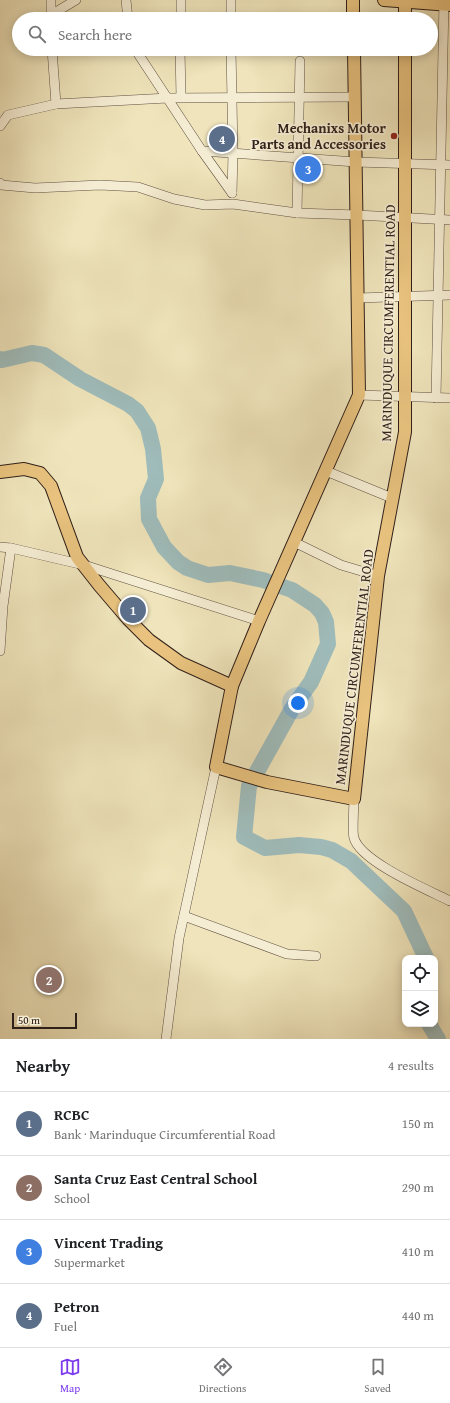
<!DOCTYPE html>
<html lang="en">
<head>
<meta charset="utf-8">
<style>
  body { margin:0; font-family:"Gentium Book Plus",serif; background:#f2f2f2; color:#202124 }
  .controls { position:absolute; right:12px; bottom:12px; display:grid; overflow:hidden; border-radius:8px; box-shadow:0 2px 10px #0003 }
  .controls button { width:36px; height:36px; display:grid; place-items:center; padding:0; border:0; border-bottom:1px solid #e0e0e0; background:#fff; color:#202124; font:20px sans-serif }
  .scale { position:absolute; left:12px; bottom:10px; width:65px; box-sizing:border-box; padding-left:4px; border:2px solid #30201a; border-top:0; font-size:11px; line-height:14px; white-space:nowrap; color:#30201a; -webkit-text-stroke:3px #f5edd3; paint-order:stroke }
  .you { position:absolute; left:298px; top:703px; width:14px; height:14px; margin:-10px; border:3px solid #fff; border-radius:50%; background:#1a73e8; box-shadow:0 0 0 6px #1a73e833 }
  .badge { display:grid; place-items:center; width:26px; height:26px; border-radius:50%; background:#7c3aed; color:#fff; font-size:13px; font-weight:700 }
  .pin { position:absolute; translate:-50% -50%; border:2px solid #fff; box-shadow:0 1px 4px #0006 }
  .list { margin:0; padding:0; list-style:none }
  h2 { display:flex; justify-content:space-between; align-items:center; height:52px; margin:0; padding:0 16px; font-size:17px }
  h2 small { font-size:13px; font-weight:400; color:#757577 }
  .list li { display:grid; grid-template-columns:26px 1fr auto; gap:12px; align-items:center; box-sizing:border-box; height:64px; padding:0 16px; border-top:1px solid #e0e0e0 }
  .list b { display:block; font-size:15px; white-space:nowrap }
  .list p { margin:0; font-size:13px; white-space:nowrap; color:#757577 }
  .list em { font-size:13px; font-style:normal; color:#757577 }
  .icon { flex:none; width:22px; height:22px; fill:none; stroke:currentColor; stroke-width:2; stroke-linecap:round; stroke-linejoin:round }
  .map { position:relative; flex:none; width:450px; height:1039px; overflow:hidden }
  .search { position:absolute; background:#fff; box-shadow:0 2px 10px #0003; left:12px; right:12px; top:12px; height:44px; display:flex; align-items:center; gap:10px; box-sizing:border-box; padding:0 14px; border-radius:22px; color:#757577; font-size:15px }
  .sheet { height:308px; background:#fff }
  nav { display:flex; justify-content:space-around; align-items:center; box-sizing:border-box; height:56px; border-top:1px solid #e0e0e0; background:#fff; font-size:11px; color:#757577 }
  nav a { display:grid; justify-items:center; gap:2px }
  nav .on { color:#7c3aed }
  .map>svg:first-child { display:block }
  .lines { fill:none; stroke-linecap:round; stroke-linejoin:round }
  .river { stroke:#9fbcbb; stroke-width:16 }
  .minor-casing { stroke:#605142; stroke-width:10 }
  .major-casing { stroke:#30201a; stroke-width:14 }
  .minor { stroke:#f5edd3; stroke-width:9 }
  .major { stroke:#e8c27e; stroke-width:12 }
  .poi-dot { fill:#8f2418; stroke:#f5edd3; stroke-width:1.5 }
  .labels { text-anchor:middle; stroke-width:3.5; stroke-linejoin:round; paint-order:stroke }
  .poi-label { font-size:14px; font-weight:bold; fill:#30201a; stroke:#f5edd3; text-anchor:end }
  .street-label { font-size:14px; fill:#30201a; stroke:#f5edd3 }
</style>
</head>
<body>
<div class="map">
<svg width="450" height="1039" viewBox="0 0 450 1039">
  <rect width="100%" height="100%" fill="#efe4bb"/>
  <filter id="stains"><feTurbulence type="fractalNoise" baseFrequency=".005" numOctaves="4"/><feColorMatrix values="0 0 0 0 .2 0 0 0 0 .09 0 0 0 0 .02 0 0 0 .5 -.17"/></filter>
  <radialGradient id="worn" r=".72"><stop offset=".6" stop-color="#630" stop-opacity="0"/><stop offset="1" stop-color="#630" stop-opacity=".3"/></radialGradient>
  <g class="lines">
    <!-- river -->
    <g class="river">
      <polyline points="0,359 2,360 32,353 44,355 80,379 128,404 137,411 148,428 153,449 156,479 148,498 149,519 164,547 178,562 187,568 208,575 230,573 263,580 292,590 315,605 322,613 326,622 328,644 311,682 293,707 249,786 244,837 265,848 299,845 321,847 332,850 351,861 404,911 426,958"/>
      <polyline points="429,1024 438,1039"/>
    </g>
    <defs>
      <g id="minor">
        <polyline points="51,0 51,19"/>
        <polyline points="126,0 128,19"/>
        <polyline points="231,0 231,19"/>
        <polyline points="51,15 76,0"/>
        <polyline points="181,19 181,0"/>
        <polyline points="52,49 56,104"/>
        <polyline points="135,49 202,151 232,193"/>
        <polyline points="180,49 181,97"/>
        <polyline points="231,49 233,153 232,193"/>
        <polyline points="0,126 8,115 56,104 168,98 355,97"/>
        <polyline points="202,151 356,162 450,165"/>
        <polyline points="0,183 1,185 35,188 100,185 138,187 174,199 205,205 233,204 297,213 357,215 450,220"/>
        <polyline points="297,213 300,61"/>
        <polyline points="358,298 450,295"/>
        <polyline points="359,395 450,398"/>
        <polyline points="436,398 444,0"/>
        <polyline points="326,471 392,498"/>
        <polyline points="294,542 341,565 378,576"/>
        <polyline points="0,547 11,548"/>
        <polyline points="0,651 3,606 11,548 84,565 259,621"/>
        <path d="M354,799c0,8 -2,33 0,39 7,24 74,52 96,63"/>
        <polyline points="184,916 287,954 316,956"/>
        <polyline points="166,1039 179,938 216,767"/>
      </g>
      <g id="major">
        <polyline points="353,0 353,19"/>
        <polyline points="384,0 450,5"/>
        <polyline points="405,19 405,2"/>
        <polyline points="354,49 359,395 259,621 232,686 216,767 267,782 354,799 378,576 405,432 405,49"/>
        <polyline points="0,472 24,469 40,473 51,486 77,557 99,585 128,619 149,640 181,663 232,686"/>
      </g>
    </defs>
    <!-- minor casing -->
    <use href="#minor" class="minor-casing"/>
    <!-- major casing -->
    <use href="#major" class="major-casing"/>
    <!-- minor -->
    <use href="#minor" class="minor"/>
    <!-- major -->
    <use href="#major" class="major"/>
  </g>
  <!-- markers -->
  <circle class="poi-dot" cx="394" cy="136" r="4"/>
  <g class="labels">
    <!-- poi labels -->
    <g class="poi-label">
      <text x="386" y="133">Mechanixs Motor<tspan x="386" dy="16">Parts and Accessories</tspan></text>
    </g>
    <!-- street labels -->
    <g class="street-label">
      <text transform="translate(388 323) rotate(-89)" y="5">MARINDUQUE CIRCUMFERENTIAL ROAD</text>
      <text transform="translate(354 667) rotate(-83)" y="5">MARINDUQUE CIRCUMFERENTIAL ROAD</text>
    </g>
  </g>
  <rect width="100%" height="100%" filter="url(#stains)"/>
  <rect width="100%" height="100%" fill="url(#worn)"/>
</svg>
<div class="controls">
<button><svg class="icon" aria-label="locate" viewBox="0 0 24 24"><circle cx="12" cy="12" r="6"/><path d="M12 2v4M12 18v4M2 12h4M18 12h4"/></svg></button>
<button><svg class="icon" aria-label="layers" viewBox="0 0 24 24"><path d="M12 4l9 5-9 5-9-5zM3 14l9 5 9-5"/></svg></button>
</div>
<div class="scale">50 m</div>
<div class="you"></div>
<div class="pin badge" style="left:133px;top:610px;background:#5c6f8a">1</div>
<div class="pin badge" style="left:49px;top:980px;background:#8d6e63">2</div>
<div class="pin badge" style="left:308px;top:169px;background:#3f7fe0">3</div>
<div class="pin badge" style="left:222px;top:139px;background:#5c6f8a">4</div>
<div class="search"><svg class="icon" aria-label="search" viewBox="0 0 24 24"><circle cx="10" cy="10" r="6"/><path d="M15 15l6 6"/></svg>Search here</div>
</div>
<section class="sheet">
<h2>Nearby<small>4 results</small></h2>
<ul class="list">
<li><span class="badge" style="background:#5c6f8a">1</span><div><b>RCBC</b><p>Bank · Marinduque Circumferential Road</p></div><em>150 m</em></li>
<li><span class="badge" style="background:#8d6e63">2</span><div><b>Santa Cruz East Central School</b><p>School</p></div><em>290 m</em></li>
<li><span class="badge" style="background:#3f7fe0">3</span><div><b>Vincent Trading</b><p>Supermarket</p></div><em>410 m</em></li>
<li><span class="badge" style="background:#5c6f8a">4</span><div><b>Petron</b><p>Fuel</p></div><em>440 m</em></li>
</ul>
</section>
<nav>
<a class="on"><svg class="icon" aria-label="map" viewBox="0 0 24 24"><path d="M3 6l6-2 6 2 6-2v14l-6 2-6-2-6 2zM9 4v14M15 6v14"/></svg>Map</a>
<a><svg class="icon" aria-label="directions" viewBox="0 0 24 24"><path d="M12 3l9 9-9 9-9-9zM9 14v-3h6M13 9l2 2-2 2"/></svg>Directions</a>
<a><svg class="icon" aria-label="saved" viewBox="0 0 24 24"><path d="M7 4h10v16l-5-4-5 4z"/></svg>Saved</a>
</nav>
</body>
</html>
